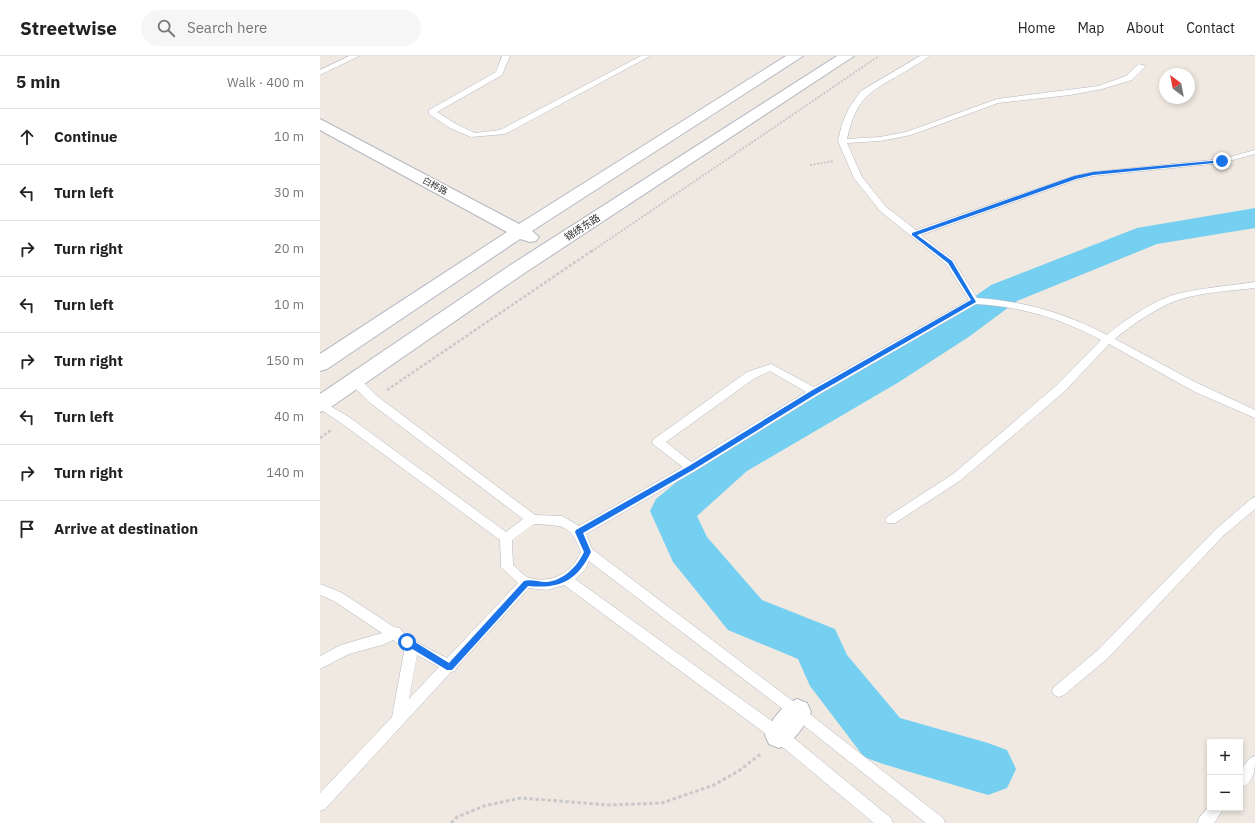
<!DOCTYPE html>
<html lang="en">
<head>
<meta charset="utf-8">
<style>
  body { margin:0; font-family:"IBM Plex Sans","Noto Sans SC",sans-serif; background:#f6f6f6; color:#222 }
  .controls { position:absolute; right:12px; bottom:12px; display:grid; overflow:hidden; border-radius:0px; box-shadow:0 2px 6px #0003 }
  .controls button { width:36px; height:36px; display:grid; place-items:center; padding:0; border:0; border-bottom:1px solid #e0e0e0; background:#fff; color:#222; font:20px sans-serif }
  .compass { position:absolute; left:839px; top:12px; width:36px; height:36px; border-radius:50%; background:#fff; box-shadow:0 2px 6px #0003; rotate:328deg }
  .stop { position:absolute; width:12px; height:12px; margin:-9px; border:3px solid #1a73e8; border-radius:50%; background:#fff }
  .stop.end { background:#1a73e8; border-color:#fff; box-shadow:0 1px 4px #0008 }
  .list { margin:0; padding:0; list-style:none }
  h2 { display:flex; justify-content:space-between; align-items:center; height:52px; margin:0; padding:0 16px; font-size:17px }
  h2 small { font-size:13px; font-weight:400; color:#767676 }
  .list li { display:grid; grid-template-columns:26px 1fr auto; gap:12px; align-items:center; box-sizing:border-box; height:56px; padding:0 16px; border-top:1px solid #e0e0e0 }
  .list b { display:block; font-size:15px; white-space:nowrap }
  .list em { font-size:13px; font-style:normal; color:#767676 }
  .icon { flex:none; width:22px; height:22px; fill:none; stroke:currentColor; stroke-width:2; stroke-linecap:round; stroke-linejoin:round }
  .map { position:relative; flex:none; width:935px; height:767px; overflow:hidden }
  header { display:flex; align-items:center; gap:24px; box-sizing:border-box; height:56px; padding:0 20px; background:#fff; border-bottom:1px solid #e0e0e0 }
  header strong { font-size:19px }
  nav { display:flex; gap:22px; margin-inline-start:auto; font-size:14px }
  .search { width:280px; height:36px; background:#f6f6f6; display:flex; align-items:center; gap:10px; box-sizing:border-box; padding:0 14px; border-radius:22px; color:#767676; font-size:15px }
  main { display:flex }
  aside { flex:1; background:#fff }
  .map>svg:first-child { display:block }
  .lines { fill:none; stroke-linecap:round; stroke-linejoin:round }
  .river { fill:#75cff0; fill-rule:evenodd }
  .lane-casing { stroke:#b4b7c1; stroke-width:1 }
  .street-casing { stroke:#b4b7c1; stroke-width:2 }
  .secondary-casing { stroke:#b4b7c1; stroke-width:2 }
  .path-far2 { stroke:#c9c9c9; stroke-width:2; stroke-dasharray:2 1.5; stroke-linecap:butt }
  .path-far1 { stroke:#c9c9c9; stroke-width:2.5; stroke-dasharray:3 2; stroke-linecap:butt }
  .path { stroke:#c9c9c9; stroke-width:3; stroke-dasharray:3.5 2.5; stroke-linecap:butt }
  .lane { fill:#fff; fill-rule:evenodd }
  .street { fill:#fff; fill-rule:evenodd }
  .secondary { fill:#fff; fill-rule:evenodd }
  .route { fill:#1a73e8 }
  .labels { text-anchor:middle; stroke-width:3; stroke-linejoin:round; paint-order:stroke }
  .far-street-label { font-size:9px; fill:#2e2e2e; stroke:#fff }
  .street-label { font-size:10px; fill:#2e2e2e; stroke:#fff }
</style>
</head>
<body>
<header>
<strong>Streetwise</strong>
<div class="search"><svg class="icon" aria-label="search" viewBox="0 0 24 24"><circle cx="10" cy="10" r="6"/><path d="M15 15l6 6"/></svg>Search here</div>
<nav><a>Home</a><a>Map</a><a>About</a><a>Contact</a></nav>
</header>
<main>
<aside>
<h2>5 min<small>Walk · 400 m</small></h2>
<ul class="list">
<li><svg class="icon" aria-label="ahead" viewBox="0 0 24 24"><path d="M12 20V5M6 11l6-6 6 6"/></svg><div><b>Continue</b></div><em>10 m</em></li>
<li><svg class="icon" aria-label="left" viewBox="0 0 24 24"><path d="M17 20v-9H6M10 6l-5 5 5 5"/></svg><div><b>Turn left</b></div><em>30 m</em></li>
<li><svg class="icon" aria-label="right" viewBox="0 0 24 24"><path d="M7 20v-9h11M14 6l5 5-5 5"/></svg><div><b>Turn right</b></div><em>20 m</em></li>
<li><svg class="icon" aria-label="left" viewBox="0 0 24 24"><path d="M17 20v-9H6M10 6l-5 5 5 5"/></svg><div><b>Turn left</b></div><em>10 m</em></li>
<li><svg class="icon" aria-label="right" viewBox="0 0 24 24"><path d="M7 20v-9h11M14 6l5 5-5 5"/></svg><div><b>Turn right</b></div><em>150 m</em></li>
<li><svg class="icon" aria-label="left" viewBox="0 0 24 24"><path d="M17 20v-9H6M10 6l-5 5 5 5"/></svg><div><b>Turn left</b></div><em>40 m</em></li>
<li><svg class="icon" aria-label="right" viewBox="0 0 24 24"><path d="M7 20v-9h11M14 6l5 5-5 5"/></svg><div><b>Turn right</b></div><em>140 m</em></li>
<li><svg class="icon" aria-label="arrive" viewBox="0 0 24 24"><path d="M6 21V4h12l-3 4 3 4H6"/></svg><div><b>Arrive at destination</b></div></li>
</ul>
</aside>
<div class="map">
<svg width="935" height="767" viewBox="0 0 935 767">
  <rect width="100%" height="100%" fill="#efe9e1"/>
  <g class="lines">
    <!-- river -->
    <polygon class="river" points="935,152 935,172 837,188 697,245 650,280 579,326 427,415 377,460 387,481 442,544 515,573 527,599 580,662 668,687 687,694 696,713 687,732 668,739 563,708 544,701 490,630 478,603 408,574 353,506 330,455 336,443 397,393 551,306 624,262 671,229 817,172"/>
    <defs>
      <g id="lane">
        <polygon points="29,0 39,0 0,19 0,14"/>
        <polygon points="182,0 190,0 182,19 117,56 136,68 155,77 180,74 321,0 330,0 185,78 151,81 130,72 109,58 109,54 176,16"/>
        <path d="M600,0h9c-6,6 -15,9 -21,14 -36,21 -51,24 -61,69l33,-2 26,-5 91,-33 101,-13 28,-10 13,-12 7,2 -14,14 -30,9 -32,6 -72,8 -87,32 -31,6 -33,2 15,34 24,30 30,23 158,-54 19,-4 129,-13 33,-9v4l-33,9 -129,13 -17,4 -155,55 32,25 24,38c47,3 88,15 130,37 15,-13 46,-34 66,-40 26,-7 55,-9 82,-13v6c-25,3 -53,4 -77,12 -20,7 -47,25 -63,39l80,43 60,28v8l-60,-26 -86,-48 -44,47 -104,89 -66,43h-8l-2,-3 2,-3 66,-43 104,-89 44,-45c-42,-22 -78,-33 -125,-36l-158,91 -123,76 -109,63 6,15 210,159 141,110 2,5h-19l-134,-107 -203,-155 -4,9 -10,9 209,151 107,88 2,5h-19l-100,-83 -210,-155 -17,5 -18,-2 -72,79 -2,4 -4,1 -126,137 -5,2v-18l72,-76 12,-65 -2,-6 -9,-6 -11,5 -33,9 -29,15v-13l21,-11 41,-12 -48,-32 -14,-6v-11l22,9 52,34 6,1c4,10 36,24 47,30l71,-75 -17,-16 -1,-27 -159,-117 -21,-14v-9l29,17 157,115 17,-13 -154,-117 -19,-19 -1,-3 1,-3h8l19,19 158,119 27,1 17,10 104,-59 -29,-22 -2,-3 2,-3 93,-67 24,-8 43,23 155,-87 -23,-36 -66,-53 -26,-33 -16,-37 4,-17 7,-16 12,-17zM450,315l36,21 -115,70 -25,-20 89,-64zM214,468c29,2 36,-1 47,28 -9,20 -28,32 -51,26 -6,-1 -12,-9 -17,-13l-1,-25zM97,599l22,12 -30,32z"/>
        <polygon points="935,441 935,453 903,480 788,602 744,639 739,641 734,639 732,635 734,631 778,594 895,474 931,443"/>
        <path d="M935,700c0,14 0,26 -15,32v-18l10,-12z"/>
        <polygon points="890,749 890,752 904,752 894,767 877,767 879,762"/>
      </g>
      <path id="street" d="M477,643l10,4 4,9c-7,15 -17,30 -32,36l-10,-4 -4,-9c6,-15 17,-30 32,-36z"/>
      <g id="secondary">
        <polygon points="466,0 483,0 212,175 219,181 216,185 210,186 200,183 7,313 0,315 0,298 187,176 0,74 0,63 199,168"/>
        <polygon points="517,0 534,0 203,218 8,353 0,356 0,338 189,210"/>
      </g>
    </defs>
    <!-- lane casing -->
    <use href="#lane" class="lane-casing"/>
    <!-- street casing -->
    <use href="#street" class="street-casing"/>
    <!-- secondary casing -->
    <use href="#secondary" class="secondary-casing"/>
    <!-- path-far2 -->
    <g class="path-far2">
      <polyline points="490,109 514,105"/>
      <polyline points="272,195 559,0"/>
    </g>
    <!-- path-far1 -->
    <g class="path-far1">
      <polyline points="67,334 273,194"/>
      <polyline points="0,382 11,374"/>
    </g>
    <!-- path -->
    <polyline class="path" points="131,767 137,761 164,750 201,742 289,749 342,747 394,729 420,714 442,697"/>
    <!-- lane -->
    <use href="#lane" class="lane"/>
    <!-- street -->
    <use href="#street" class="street"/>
    <!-- secondary -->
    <use href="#secondary" class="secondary"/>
  </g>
  <!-- route -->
  <path class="route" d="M902,104l2,2 -131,13 -17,4 -159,56 35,26 24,41 -160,92 -123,76 -110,63 8,19c-14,29 -31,37 -63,34l-76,84h-5l-43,-26v-5h6l39,24 75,-82c7,-2 14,1 22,1 17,-1 31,-15 38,-30l-9,-20 1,-2 113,-64 122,-75 160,-91 -23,-37 -36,-28v-2l162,-57 19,-4z"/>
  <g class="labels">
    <!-- far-street labels -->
    <g class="far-street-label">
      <text transform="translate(115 130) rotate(28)" y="3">白桦路</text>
    </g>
    <!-- street labels -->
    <g class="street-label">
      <text transform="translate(262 171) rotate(-33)" y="4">锦绣东路</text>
    </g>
  </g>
</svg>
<div class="controls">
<button>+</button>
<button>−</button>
</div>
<svg class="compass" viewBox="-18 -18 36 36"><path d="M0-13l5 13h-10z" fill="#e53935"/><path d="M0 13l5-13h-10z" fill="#767676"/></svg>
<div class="stop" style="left:87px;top:586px"></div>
<div class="stop end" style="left:902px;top:105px"></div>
</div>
</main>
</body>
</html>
